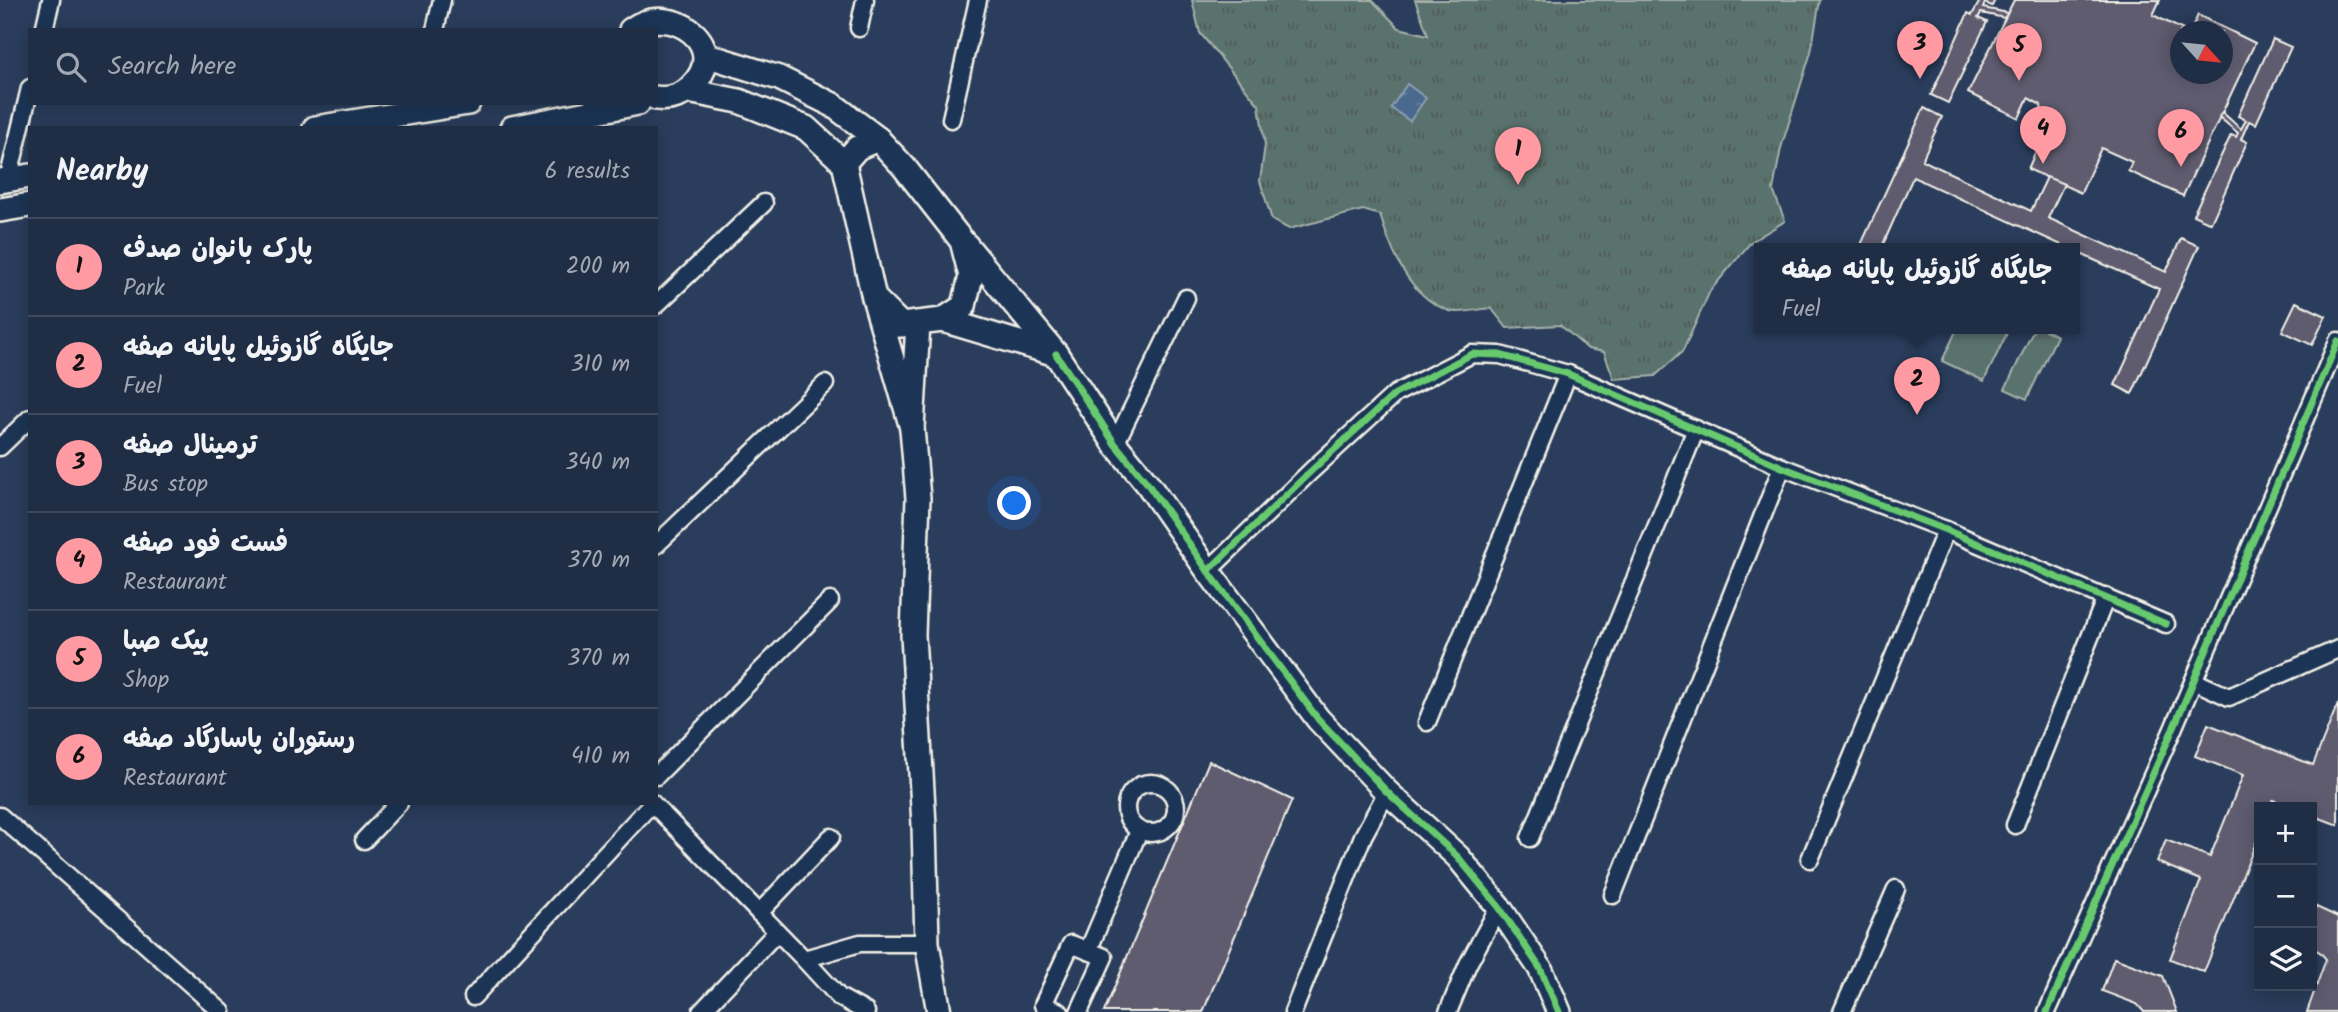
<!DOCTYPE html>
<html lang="en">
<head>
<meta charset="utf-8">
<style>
  body { margin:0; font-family:Kalam,"Playpen Sans Arabic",sans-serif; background:#2d3a50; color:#f1f3f6 }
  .controls { position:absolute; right:21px; bottom:21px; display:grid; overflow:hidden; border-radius:0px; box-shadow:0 4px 18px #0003 }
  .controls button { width:63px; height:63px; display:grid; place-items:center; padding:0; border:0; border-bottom:2px solid #3d4a5e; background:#202e45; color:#f1f3f6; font:35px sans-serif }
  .compass { position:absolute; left:2170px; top:21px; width:63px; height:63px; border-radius:50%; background:#202e45; box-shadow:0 4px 18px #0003; rotate:117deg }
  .you { position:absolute; left:1015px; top:504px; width:24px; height:24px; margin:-18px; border:5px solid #fff; border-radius:50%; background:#1a73e8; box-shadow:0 0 0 10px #1a73e833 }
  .badge { display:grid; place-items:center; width:46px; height:46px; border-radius:50%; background:#ff9aa2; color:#111; font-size:23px; font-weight:700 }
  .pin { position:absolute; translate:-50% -58px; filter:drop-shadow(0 2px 4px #0008) }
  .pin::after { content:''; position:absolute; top:37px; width:24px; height:21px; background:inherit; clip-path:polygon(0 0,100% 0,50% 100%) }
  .popup { position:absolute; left:1754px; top:243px; width:326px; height:91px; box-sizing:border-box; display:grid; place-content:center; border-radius:0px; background:#202e45; filter:drop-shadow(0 2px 5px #0005); font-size:23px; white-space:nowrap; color:#a2a8b3 }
  .popup b { font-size:26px; color:#f1f3f6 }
  .popup::after { content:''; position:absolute; left:50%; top:100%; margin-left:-14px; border:14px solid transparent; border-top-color:#202e45 }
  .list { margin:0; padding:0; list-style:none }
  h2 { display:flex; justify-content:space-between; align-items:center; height:91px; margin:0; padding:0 28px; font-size:30px }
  h2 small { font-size:23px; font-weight:400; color:#a2a8b3 }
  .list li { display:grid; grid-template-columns:46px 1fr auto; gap:21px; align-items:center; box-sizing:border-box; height:98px; padding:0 28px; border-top:2px solid #3d4a5e }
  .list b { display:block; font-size:26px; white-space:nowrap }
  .list p { margin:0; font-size:23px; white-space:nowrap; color:#a2a8b3 }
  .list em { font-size:23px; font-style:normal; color:#a2a8b3 }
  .icon { flex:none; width:38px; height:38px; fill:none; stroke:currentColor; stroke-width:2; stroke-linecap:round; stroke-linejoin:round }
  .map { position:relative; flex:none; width:2338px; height:1012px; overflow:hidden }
  .search { position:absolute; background:#202e45; box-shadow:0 4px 18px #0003; left:28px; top:28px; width:630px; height:77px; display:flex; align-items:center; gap:18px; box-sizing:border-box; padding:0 24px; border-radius:0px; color:#a2a8b3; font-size:26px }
  .panel { position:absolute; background:#202e45; box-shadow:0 4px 18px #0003; left:28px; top:126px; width:630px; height:679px; border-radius:0px }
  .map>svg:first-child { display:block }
  .grass { fill:#5a726d; stroke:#a7b2aa; stroke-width:2 }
  .park { fill:url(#park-tufts); stroke:#a7b2aa; stroke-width:2 }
  .water { fill:url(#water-ripples); stroke:#8d9fb2; stroke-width:2 }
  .building { fill:#605b70; stroke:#f4f1e8; stroke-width:2 }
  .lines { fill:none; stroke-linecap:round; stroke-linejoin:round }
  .street-casing { stroke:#f4f1e8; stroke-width:21 }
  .secondary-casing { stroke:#f4f1e8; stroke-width:28 }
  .street { stroke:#1d3557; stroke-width:16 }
  .secondary { stroke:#1d3557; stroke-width:23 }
  .cycleway-casing { stroke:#1d3557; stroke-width:11 }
  .cycleway { stroke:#67ca6e; stroke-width:7 }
</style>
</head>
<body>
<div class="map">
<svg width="2338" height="1012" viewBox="0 0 2338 1012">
  <defs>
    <pattern id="park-tufts" width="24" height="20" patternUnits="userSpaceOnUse" patternTransform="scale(1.75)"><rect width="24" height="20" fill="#5a726d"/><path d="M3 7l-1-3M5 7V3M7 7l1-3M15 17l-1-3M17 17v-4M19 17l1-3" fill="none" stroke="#515b58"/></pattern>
    <pattern id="water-ripples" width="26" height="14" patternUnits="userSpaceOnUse" patternTransform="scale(1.75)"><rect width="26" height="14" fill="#48698e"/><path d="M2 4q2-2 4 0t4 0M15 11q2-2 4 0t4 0" fill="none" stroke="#637f9e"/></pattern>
  </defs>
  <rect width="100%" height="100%" fill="#2a3d5c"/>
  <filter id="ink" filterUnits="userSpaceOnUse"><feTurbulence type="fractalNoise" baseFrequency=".0143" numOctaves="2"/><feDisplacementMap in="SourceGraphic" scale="14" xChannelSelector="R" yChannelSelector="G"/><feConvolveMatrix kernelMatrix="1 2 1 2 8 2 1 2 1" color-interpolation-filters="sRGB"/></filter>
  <g filter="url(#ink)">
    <!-- grass -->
    <g class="grass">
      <polygon points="1957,329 2009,329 1984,381 1942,361"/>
      <polygon points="2034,329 2043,329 2057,336 2027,399 2005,389"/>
    </g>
    <!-- park -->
    <path class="park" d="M1192,0h180l27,28 29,7 -13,-35h405l-9,52 -30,96 -8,42 12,31 -34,21 -41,49 -27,60 -28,25 -41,3 -10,-27 -16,-3 -28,-24 -53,3 -16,-20c-12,1 -33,7 -44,2 -38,-14 -56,-59 -67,-95l-17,-5 -74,19 -17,-9 -12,-39 5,-36 -6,-40 -59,-72z"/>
    <!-- water -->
    <polygon class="water" points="1407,84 1426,98 1410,121 1391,108"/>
    <!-- building -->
    <g class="building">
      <polygon points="1978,0 1995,0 1992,6 1985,3 1983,8 2008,13 2004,18 1981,13 1978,18 1987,22 1948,103 1931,95 1968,13 1972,15 1980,1"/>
      <polygon points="2014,0 2160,0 2153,15 2187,32 2180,32 2180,74 2222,74 2222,32 2190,32 2198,15 2255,43 2183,196 2128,171 2132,162 2101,148 2081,193 2028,169 2044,132 2041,105 2028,98 2019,118 1968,93"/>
      <polygon points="2273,39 2291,47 2256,124 2249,121 2241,139 2247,142 2211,223 2193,215 2231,135 2236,137 2238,133 2219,117 2222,112 2241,129 2246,120 2238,116"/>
      <polygon points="1924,108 1942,117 1922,160 2031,211 2047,177 2064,184 2048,218 2166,272 2181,238 2199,246 2132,394 2115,385 2159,289 2074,251 2074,249 2070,249 1913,177 1881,249 1859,249"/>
      <polygon points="2296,302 2326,316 2312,345 2282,331"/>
      <polygon points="2338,703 2338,825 2312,815 2312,807 2293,807 2273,800 2270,807 2259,807 2259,835 2204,972 2170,959 2201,880 2157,862 2166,840 2210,857 2243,775 2195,756 2208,724 2313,765"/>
      <polygon points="1209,761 1292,800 1203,1012 1104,1012"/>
      <polygon points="2312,905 2338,917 2338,1012 2307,1012 2326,959 2320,952 2312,948"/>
      <polygon points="2114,958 2163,976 2177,1012 2144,1012 2137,1004 2102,991"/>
    </g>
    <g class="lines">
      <defs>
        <g id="street">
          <polyline points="859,28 865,0"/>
          <polyline points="44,30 51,0"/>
          <polyline points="435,30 442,0"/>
          <polyline points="951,119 978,0"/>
          <polyline points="8,180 30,88"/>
          <polyline points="656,305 764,203"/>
          <polyline points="1115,444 1186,298"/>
          <polyline points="0,447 30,418"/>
          <polyline points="656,545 825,384"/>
          <polyline points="1208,571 1311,471 1395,394 1472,354 1500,355 1568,374 1782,467 1946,530 2166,624"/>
          <polyline points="2194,681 2229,697 2338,649"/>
          <polyline points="1427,722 1568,374"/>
          <polyline points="656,776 830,601"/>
          <circle cx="1151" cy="808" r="25"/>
          <polyline points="652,803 804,959"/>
          <polyline points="0,816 222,1012"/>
          <polyline points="2015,825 2106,597"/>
          <polyline points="1530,838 1696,429"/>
          <polyline points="364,840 399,803"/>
          <polyline points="1810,859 1946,530"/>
          <polyline points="1613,895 1782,467"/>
          <polyline points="759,913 831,837"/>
          <polyline points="1088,951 1139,831"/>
          <polyline points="473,997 652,803"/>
          <polyline points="701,1012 777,932"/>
          <polyline points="866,1012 839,997 804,959 860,943 927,943"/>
          <polyline points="1060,1012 1043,1005 1071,944 1104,957 1079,1012"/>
          <polyline points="1293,1012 1363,836 1387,792"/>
          <polyline points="1448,1012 1468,964 1499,907"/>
          <polyline points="1842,1012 1896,889"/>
          <polyline points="2047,1012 2173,729 2338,341"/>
        </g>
        <g id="secondary">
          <path d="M631,30c40,-30 102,16 60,57 -8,9 -22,13 -35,11"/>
          <polyline points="706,55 779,78 833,105 878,139"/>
          <polyline points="688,91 739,101 806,128 844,163"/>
          <polyline points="315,128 468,103"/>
          <polyline points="512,128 638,103"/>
          <polygon points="878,139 904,167 962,241 971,276 964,306 943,320 901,325 874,298 844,163 857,148"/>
          <polyline points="0,181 30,176"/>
          <polyline points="0,210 30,205"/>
          <polyline points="875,301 912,428 918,323"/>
          <polyline points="943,320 1056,354 966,245"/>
          <polyline points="1056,354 1115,444 1147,483 1208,571 1318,719 1387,792 1458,857 1499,907 1540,968 1559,1012"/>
          <polyline points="912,428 918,498 913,635 924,825 927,943 939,1012"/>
        </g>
      </defs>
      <!-- street casing -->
      <use href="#street" class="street-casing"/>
      <!-- secondary casing -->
      <use href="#secondary" class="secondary-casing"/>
      <!-- street -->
      <use href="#street" class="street"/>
      <!-- secondary -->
      <use href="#secondary" class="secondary"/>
      <defs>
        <g id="cycleway">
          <polyline points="1056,354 1115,444 1147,483 1208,571 1318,719 1387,792 1458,857 1499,907 1540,968 1559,1012"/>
          <polyline points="1208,571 1311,471 1395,394 1472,354 1500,355 1568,374 1782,467 1946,530 2166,624"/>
          <polyline points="2047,1012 2173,729 2338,341"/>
        </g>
      </defs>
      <!-- cycleway casing -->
      <use href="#cycleway" class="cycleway-casing"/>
      <!-- cycleway -->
      <use href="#cycleway" class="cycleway"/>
    </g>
  </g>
</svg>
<div class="controls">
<button>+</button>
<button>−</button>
<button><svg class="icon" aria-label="layers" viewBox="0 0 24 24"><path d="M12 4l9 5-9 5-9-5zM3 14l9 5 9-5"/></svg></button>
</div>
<svg class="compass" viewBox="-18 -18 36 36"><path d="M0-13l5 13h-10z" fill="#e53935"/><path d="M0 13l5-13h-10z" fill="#a2a8b3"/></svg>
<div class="you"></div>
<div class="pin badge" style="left:1518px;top:185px">1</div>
<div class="pin badge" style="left:1917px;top:415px">2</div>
<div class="popup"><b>جایگاه گازوئیل پایانه صفه</b>Fuel</div>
<div class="pin badge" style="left:1920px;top:79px">3</div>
<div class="pin badge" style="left:2043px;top:164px">4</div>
<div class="pin badge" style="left:2019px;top:81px">5</div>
<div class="pin badge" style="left:2181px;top:167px">6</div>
<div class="search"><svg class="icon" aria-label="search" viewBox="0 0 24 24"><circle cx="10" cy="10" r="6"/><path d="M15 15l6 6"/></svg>Search here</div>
<section class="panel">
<h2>Nearby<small>6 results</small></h2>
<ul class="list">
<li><span class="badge">1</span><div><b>پارک بانوان صدف</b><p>Park</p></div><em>200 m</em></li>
<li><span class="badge">2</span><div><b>جایگاه گازوئیل پایانه صفه</b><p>Fuel</p></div><em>310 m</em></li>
<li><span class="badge">3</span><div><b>ترمینال صفه</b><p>Bus stop</p></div><em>340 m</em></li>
<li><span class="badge">4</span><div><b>فست فود صفه</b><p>Restaurant</p></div><em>370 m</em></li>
<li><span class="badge">5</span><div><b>پیک صبا</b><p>Shop</p></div><em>370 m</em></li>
<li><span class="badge">6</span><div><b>رستوران پاسارگاد صفه</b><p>Restaurant</p></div><em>410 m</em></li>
</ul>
</section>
</div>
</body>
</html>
